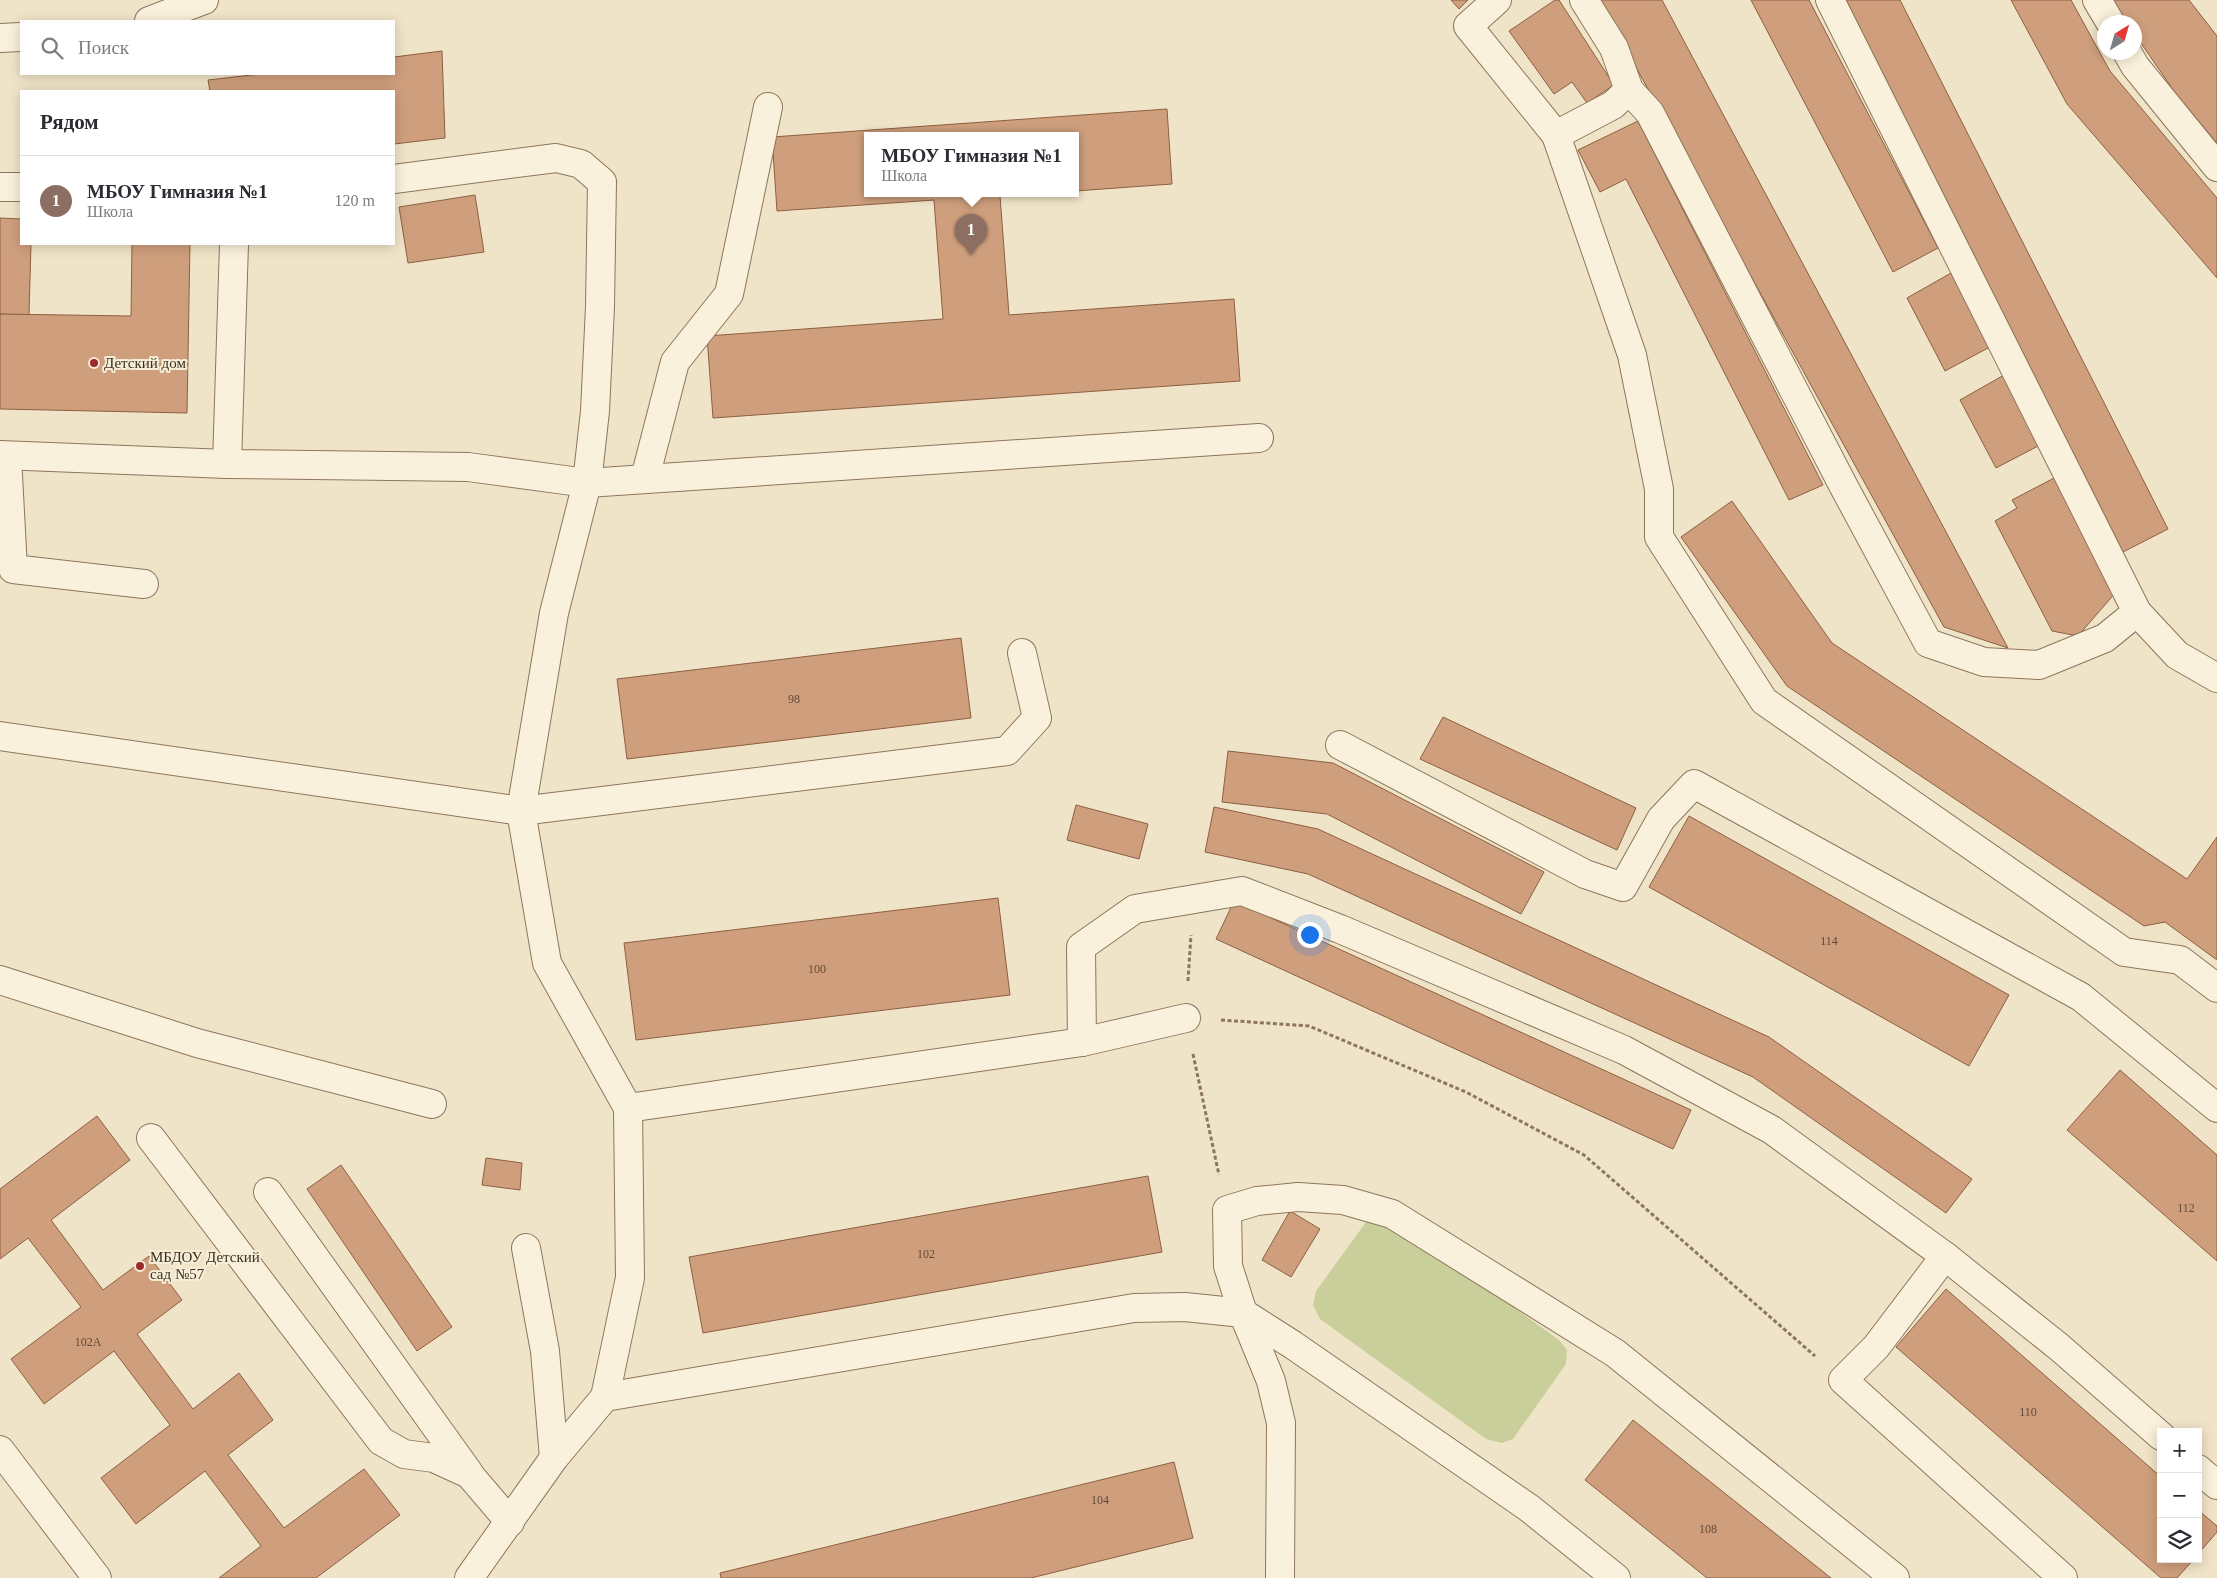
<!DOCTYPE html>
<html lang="ru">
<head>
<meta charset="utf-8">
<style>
  body { margin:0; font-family:"Times New Roman",serif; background:#f2f2f3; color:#2b2b33 }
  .controls { position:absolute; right:15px; bottom:15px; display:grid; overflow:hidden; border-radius:0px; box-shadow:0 2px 12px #0003 }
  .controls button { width:45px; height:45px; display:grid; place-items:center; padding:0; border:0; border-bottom:1px solid #e1e1e2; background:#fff; color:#2b2b33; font:25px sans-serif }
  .compass { position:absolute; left:2097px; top:15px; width:45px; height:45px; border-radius:50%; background:#fff; box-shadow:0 2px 12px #0003; rotate:37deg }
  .you { position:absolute; left:1309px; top:934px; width:18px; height:18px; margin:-12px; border:4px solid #fff; border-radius:50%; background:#1a73e8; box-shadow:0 0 0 8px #1a73e833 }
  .badge { display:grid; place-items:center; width:32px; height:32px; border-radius:50%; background:#db2777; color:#fff; font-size:16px; font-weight:700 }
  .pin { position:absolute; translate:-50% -41px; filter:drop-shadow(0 1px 2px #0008) }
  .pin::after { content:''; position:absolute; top:26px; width:18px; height:15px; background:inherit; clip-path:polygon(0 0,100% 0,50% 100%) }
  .popup { position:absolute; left:864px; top:132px; width:215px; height:65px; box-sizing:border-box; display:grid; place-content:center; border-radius:0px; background:#fff; filter:drop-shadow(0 1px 4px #0005); font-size:16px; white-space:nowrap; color:#7c7c81 }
  .popup b { font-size:19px; color:#2b2b33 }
  .popup::after { content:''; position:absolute; left:50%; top:100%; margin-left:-10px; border:10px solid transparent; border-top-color:#fff }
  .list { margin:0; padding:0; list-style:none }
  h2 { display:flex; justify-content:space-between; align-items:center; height:65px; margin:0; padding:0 20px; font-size:21px }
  h2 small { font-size:16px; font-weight:400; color:#7c7c81 }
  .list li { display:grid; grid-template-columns:32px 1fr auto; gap:15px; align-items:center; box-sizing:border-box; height:90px; padding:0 20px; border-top:1px solid #e1e1e2 }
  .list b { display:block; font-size:19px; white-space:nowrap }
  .list p { margin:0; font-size:16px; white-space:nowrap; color:#7c7c81 }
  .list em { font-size:16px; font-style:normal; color:#7c7c81 }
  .icon { flex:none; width:28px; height:28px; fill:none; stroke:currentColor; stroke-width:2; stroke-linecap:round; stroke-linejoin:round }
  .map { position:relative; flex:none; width:2217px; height:1578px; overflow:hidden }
  .search { position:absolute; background:#fff; box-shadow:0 2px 12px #0003; left:20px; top:20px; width:375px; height:55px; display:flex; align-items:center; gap:12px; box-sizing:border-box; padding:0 18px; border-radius:0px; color:#7c7c81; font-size:19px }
  .panel { position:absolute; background:#fff; box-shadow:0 2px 12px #0003; left:20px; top:90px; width:375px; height:155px; border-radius:0px }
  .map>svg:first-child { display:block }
  .green { fill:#c9cf9b }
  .building { fill:#cf9f7d; stroke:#8d5f41 }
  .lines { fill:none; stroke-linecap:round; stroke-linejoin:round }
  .minor-casing { stroke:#8d765c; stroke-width:30 }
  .path { stroke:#8d765c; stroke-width:3; stroke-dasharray:4 2.5; stroke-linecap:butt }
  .minor { stroke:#faf1dc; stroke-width:28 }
  .poi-dot { fill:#9e2a2b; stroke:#f7eed8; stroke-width:2 }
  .labels { text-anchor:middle; stroke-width:4; stroke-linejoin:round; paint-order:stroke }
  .number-label { font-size:12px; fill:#624a37 }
  .poi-label { font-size:15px; fill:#3d2e20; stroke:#f7eed8; text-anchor:start }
</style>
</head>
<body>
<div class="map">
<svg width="2217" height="1578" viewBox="0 0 2217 1578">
  <rect width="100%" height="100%" fill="#f0e4c8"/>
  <!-- green -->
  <polygon class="green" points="1378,1217 1391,1219 1559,1340 1567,1350 1566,1364 1513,1439 1502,1443 1486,1439 1320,1319 1313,1305 1316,1291 1366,1222"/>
  <!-- building -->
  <g class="building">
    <polygon points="1451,0 1468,0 1459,9"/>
    <polygon points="1555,0 1559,0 1614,85 1587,103 1572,82 1554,94 1509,31"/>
    <polygon points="1599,0 1662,0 2008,648 1944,627"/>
    <polygon points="1751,0 1809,0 1938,248 1893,272"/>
    <polygon points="1846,0 1900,0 2168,529 2123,552"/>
    <polygon points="2011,0 2071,0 2110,71 2217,198 2217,278 2067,104"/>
    <polygon points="2112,0 2189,0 2217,36 2217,143 2176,94 2134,33 2134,22 2127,22"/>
    <polygon points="442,51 445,138 394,144 394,91 210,91 208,80 260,74 394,74 394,57"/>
    <polygon points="1167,109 1172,184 1075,191 1075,136 867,136 867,194 1029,194 1000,196 1009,315 1234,299 1240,381 713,418 707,336 943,319 934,200 777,211 772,137"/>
    <polygon points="1638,121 1823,485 1789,500 1626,179 1600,192 1578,150"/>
    <polygon points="475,195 484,252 408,263 399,207"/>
    <polygon points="0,218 21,219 21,244 31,244 29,315 0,314"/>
    <polygon points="132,244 190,244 187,413 0,409 0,314 131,316"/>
    <polygon points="1951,273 1990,347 1945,371 1907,298"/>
    <polygon points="2004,375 2040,445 1996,468 1960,400"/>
    <polygon points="2056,477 2116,592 2078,636 2052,631 1995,521 2017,508 2012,500"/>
    <polygon points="1732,501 1832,643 2187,879 2217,837 2217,960 2165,922 2144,926 1787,686 1681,537"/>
    <polygon points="961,638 971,718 627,759 617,679"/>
    <polygon points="1443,717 1636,808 1617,850 1420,759"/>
    <polygon points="1228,751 1333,763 1544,872 1521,914 1327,814 1222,802"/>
    <polygon points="1076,805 1148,824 1139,859 1067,840"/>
    <polygon points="1214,807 1318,829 1769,1037 1972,1179 1946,1213 1753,1077 1308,874 1205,852"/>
    <polygon points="1689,816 2009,995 1969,1066 1649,887"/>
    <polygon points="998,898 1010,995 636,1040 624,943"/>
    <polygon points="1234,901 1691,1110 1673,1149 1216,939"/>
    <polygon points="2120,1070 2217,1155 2217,1261 2067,1130"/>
    <polygon points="97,1116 130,1160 51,1220 103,1290 149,1256 182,1300 137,1334 193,1409 239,1373 273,1420 228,1455 284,1528 364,1469 400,1515 316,1578 219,1578 261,1546 205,1471 136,1524 101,1478 170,1425 114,1351 44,1404 11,1359 81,1307 28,1238 0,1259 0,1189"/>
    <polygon points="486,1158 522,1163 520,1190 482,1185"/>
    <polygon points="341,1165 452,1327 417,1351 307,1189"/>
    <polygon points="1148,1176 1162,1252 703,1333 689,1257"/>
    <polygon points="1290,1211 1320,1229 1291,1277 1262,1260"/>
    <polygon points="1946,1289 2161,1477 2161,1559 2194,1559 2177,1578 2161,1578 1896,1347"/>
    <polygon points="1633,1420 1831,1578 1707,1578 1585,1480"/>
    <polygon points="1174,1462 1193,1538 1031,1578 721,1578 720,1573"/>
    <polygon points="2198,1510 2217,1526 2217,1532 2198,1554"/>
  </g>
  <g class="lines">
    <defs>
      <g id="minor">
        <polyline points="1497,0 1468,26 1556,135 1613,105 1629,90"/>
        <polyline points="1584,0 1614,48 1629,90 1650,113 1844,487 1928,643 1984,662 2039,665 2105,638 2137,612 1830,0"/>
        <polyline points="2097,0 2110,22"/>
        <polyline points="149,21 204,0"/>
        <polyline points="0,38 21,37"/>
        <polyline points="2127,52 2135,66 2217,167"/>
        <polyline points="1556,135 1632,355 1659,489 1659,537 1764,701 2124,952 2180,960 2217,988"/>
        <polyline points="394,179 556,158 581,164 602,182 600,307 595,411 587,483 554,613 521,811 1007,751 1037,718 1022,653"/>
        <polyline points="0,187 21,187"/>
        <polyline points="0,455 227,464 468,467 587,483 1259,438"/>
        <polyline points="7,456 13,569 144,584"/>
        <polyline points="227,464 234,244"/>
        <polyline points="645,478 675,362 729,294 768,107"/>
        <polyline points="2137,612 2177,655 2217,678"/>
        <polyline points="0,736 521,811 547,963 628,1108 630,1278 605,1397 554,1458 469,1578"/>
        <polyline points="1340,745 1585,874 1623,887 1661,819 1694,784 2081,997 2217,1108"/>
        <polyline points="0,980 197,1043 432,1104"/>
        <polyline points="1082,1042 1081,947 1135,909 1242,891 1340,929 1624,1050 1772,1130 1945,1256 2059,1347 2161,1436"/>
        <polyline points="628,1108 1082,1042 1186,1018"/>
        <polyline points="151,1138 381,1441 404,1454 434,1458 469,1474 510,1522"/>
        <polyline points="268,1192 469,1473"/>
        <polyline points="526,1248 545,1351 554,1458"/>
        <polyline points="1945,1256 1876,1347 1843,1380 2063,1578"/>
        <polyline points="605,1397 1134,1308 1185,1307 1243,1313 1293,1345 1529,1508 1616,1578"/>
        <polyline points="0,1450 97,1578"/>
        <polyline points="2198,1469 2217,1485"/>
        <polyline points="1280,1578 1281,1423 1271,1381 1243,1313 1228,1266 1227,1210 1257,1201 1298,1197 1343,1200 1392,1214 1615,1353 1895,1578"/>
      </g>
    </defs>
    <!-- minor casing -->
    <use href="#minor" class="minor-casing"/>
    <!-- path -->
    <g class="path">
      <polyline points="1188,981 1191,935"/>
      <polyline points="1221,1020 1309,1026 1466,1092 1584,1155 1815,1356"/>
      <polyline points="1193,1054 1219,1175"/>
    </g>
    <!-- minor -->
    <use href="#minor" class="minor"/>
  </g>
  <!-- markers -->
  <g class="poi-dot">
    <circle cx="94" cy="363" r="5"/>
    <circle cx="140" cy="1266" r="5"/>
  </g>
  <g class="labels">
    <!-- number labels -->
    <g class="number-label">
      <text x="794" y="703">98</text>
      <text x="1829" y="945">114</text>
      <text x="817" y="973">100</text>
      <text x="2186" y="1212">112</text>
      <text x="926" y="1258">102</text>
      <text x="88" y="1346">102А</text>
      <text x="2028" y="1416">110</text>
      <text x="1100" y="1504">104</text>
      <text x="1708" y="1533">108</text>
    </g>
    <!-- poi labels -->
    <g class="poi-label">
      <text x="104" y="368">Детский дом</text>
      <text x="150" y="1262">МБДОУ Детский<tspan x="150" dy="17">сад №57</tspan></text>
    </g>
  </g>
</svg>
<div class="controls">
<button>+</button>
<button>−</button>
<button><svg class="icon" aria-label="layers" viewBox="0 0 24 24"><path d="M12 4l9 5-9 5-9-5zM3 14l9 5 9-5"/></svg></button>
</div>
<svg class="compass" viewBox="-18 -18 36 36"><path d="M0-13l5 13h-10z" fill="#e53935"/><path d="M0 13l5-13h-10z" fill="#7c7c81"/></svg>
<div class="you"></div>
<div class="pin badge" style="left:971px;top:255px;background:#8d6e63">1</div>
<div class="popup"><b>МБОУ Гимназия №1</b>Школа</div>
<div class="search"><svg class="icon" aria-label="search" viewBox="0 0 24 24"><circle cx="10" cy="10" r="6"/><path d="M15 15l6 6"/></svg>Поиск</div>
<section class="panel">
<h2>Рядом<small></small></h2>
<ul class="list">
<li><span class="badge" style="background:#8d6e63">1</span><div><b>МБОУ Гимназия №1</b><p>Школа</p></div><em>120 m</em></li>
</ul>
</section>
</div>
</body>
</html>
